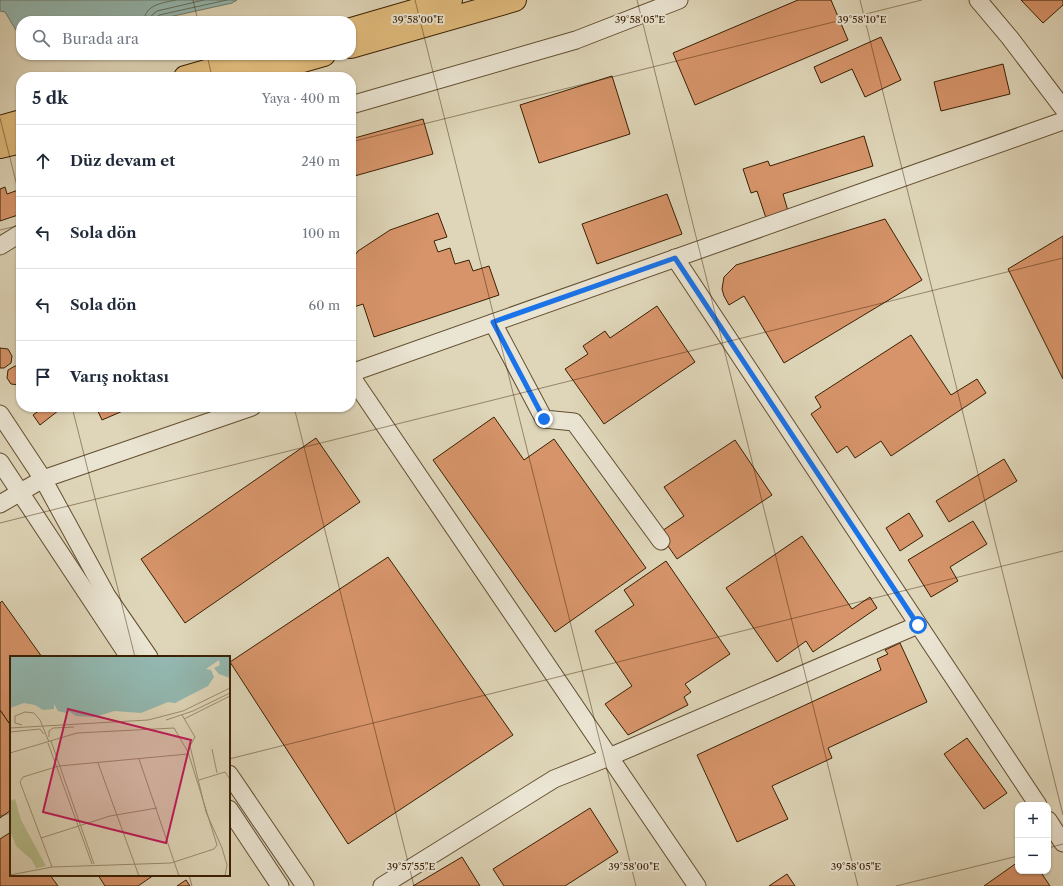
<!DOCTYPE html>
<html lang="tr">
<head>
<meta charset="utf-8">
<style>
  body { margin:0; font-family:"Libre Caslon Text",serif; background:#f2f2f3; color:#1f2937 }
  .controls { position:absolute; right:12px; bottom:12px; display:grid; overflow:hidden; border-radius:8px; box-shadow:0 1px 3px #0004 }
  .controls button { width:36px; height:36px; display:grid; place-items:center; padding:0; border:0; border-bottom:1px solid #e0e1e3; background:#fff; color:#1f2937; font:20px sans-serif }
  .stop { position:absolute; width:12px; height:12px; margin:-9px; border:3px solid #1a73e8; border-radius:50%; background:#fff }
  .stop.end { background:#1a73e8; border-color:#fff; box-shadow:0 1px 4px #0008 }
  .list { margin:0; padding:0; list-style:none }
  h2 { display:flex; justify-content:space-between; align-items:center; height:52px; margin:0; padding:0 16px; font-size:17px }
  h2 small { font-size:13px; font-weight:400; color:#747a83 }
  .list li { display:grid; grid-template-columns:26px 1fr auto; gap:12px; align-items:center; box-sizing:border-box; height:72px; padding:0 16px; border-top:1px solid #e0e1e3 }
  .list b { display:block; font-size:15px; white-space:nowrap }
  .list em { font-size:13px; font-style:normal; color:#747a83 }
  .icon { flex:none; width:22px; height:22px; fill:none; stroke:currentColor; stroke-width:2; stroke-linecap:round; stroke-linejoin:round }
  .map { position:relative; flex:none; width:1063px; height:886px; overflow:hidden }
  .search { position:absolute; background:#fff; box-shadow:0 1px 3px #0004; left:16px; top:16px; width:340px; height:44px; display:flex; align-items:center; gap:10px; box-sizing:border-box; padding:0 14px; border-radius:16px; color:#747a83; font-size:15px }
  .panel { position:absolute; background:#fff; box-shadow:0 1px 3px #0004; left:16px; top:72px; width:340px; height:340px; border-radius:16px }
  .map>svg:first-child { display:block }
  .water { fill:#93b9b2; stroke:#6f7c6c }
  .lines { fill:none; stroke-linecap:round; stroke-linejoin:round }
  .shore { stroke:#666c5a; stroke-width:1 }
  .building { fill:#d7946a; stroke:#392002 }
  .minor-casing { stroke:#624e30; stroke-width:19 }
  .highway-casing { stroke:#392002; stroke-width:24 }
  .minor { stroke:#eae4d2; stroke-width:17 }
  .highway { stroke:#e0bb7c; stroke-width:22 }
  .route { stroke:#1a73e8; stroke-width:5 }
  .ticks { fill:none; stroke:#392002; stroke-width:1; stroke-opacity:0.45 }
  .inset-road { fill:none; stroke:#9d8d70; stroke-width:1 }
  .view { fill:#c2185b; fill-opacity:0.15; stroke:#c2185b; stroke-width:2 }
  .inset-edge { fill:none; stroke:#392002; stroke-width:2 }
  .ticks-label { font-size:10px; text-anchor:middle; fill:#392002; stroke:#eae4d2; stroke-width:4; stroke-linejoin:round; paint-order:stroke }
</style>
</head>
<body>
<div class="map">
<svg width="1063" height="886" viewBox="0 0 1063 886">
  <rect width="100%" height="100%" fill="#dfd6b9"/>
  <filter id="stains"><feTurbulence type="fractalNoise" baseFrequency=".005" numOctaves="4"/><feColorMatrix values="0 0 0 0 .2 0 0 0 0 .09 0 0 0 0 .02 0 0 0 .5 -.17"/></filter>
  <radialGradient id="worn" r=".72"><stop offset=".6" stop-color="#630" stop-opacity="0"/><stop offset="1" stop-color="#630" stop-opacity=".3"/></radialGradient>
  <!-- water -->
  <polygon class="water" points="0,0 237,0 232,3 151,21 21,21 21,35 19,35 5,12 0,11"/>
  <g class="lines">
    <!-- shore -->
    <g class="shore">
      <path d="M144,21c1,-17 19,-18 32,-21"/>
      <polyline points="150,21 152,15 157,11 204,0"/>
      <polyline points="155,21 156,18 159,15 227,0"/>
    </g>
  </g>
  <!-- building -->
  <g class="building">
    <polygon points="798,0 831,0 848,40 695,105 673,53"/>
    <polygon points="1021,0 1063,0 1063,5 1043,23"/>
    <polygon points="881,37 901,80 865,97 852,69 821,83 814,67"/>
    <polygon points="1003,64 1010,94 941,111 934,82"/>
    <polygon points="612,76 630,134 539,163 520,105"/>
    <polygon points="423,119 433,154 351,177 351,139"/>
    <polygon points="864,136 873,166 783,194 788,211 766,218 757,191 751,193 743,169 768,161 770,166"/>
    <polygon points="5,187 7,194 21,189 21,214 0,221 0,189"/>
    <polygon points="667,194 682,234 597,264 582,224"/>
    <polygon points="438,213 447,237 434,241 438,252 450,248 455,264 469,260 473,271 489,266 499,295 374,337 363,304 351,308 351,261 358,251 390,230"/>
    <polygon points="885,219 922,280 784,363 744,296 729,305 724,296 722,289 724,277 736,265"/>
    <polygon points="1063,236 1063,379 1008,269"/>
    <polygon points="657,306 695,362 604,424 565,369 588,354 583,346 605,331 610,338"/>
    <polygon points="911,335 951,395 977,379 986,393 891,456 881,441 855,458 847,446 837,453 811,414 821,407 815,397"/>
    <polygon points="0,348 8,349 12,356 11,363 4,368 0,368"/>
    <polygon points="15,366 21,367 21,384 19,385 11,384 7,378 8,370"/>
    <polygon points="44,407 63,407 40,425 33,415"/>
    <polygon points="96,407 132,407 102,420"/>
    <polygon points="494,417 524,460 554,439 646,568 555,632 433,460"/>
    <polygon points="316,438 360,502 185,623 141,559"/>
    <polygon points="735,440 772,495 677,559 659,533 684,516 664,487"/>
    <polygon points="1004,459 1017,481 949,522 936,501"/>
    <polygon points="909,513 923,536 900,551 886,528"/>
    <polygon points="973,521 987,544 950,567 958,581 931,597 908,560"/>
    <polygon points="802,536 852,609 870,597 877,608 813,652 806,641 777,662 726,588"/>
    <polygon points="388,557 513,735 348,844 230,662"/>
    <polygon points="666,561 730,654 685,684 691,692 684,697 688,705 628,735 605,704 632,686 595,631 634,605 624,590"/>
    <polygon points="2,601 42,657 11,657 11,726 0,710 0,603"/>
    <polygon points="900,643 927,702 828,748 832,758 772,786 788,819 737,842 697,755 881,670 877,659 888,654 885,650"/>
    <polygon points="0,710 11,726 11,810 0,818"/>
    <polygon points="967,738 1007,793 984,809 944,754"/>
    <polygon points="590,808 618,852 565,886 504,886 493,869"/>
    <polygon points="11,832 11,875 50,875 58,886 0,886 0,839"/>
    <polygon points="462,857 480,886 413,886"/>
    <polygon points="1018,862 1018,871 1040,871 1050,886 984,886"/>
    <polygon points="787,874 795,886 769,886"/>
    <polygon points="98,875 154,875 138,886 105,886"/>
    <polygon points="186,880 190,886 177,886"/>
  </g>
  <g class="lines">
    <defs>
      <g id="minor">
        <polyline points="978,0 1010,38 1063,108"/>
        <polyline points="351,105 576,40 679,0"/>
        <polyline points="0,246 21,233"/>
        <polyline points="675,258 1038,805"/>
        <polyline points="493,323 544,419 574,422 661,541"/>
        <polyline points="351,373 1063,121"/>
        <polyline points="351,376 697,886"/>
        <polyline points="0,414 43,479 107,596 149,657"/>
        <polyline points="0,462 129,657"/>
        <polyline points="0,504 43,479 252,407"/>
        <polyline points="229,774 305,886"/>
        <polyline points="229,809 280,886"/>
        <polyline points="1048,820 1063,843"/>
        <polyline points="382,886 554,779 609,757 918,625"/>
      </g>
      <g id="highway">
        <polyline points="351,29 451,0"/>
        <polyline points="351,47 515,0"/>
        <polyline points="185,77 262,55"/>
        <polyline points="247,77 324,55"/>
        <polyline points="0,127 21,121"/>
        <polyline points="0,147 21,142"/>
      </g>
    </defs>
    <!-- minor casing -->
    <use href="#minor" class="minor-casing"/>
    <!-- highway casing -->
    <use href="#highway" class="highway-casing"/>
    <!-- minor -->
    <use href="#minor" class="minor"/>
    <!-- highway -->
    <use href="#highway" class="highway"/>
  </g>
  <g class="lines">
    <!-- route -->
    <polyline class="route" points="544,419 493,322 675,258 918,625"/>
  </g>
  <!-- ticks -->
  <path class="ticks" d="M193,0l5,21M415,0l221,886M637,0l221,886M860,0l203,815M207,55l5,22M0,118l21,84M351,142l571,-142M0,230l21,-5M72,407l63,250M294,407l120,479M0,523l1063,-265M229,759l834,-208M0,816l11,-3M1048,848l15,-4M189,875l3,11M896,886l122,-30"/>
  <!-- overview -->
  <g transform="translate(10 656)">
    <rect width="220" height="220" fill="#dfd6b9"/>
    <path d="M5,143l6,21 25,46 -10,2 -5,-9 -15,-13 -6,-15v-30z" fill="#b6bd8c"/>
    <path d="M0,0h220v22l-11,-4 -5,-6 6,-3 -1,-5 -13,9 5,1 3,7 -6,9 -33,17 -7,-1 -27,11 -27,-2 -19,6 -19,-1 -9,-6 -1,3 -8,-2 -4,-7v5l-11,1 -8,-5 -11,-2 -14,5z" fill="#93b9b2"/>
    <path class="inset-road" d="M172,59l13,22 -5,9 16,66 16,36 5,17 -2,11M174,63l46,-23M156,64l27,-9 37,-18M12,69l-7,-2v-7l10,-4 9,1 6,7 9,22M0,72l138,-8 35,-9 47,-23M0,76l30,-3 4,5M39,81v-6l4,-3 21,-1M41,85l43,123M38,87l44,121M202,93l5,24M0,97l67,-20 97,-5 14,24 29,93 -3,4 -43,14 -119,4 -42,8M129,103l40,117M88,107l41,113M189,124l26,-8 5,7M31,182l69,-22 47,-8M42,211l-32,-85 3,-5 36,-11 129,-12"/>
    <path class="view" d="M58,53l123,31 -25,103 -123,-31z"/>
    <rect width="220" height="220" class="inset-edge"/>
  </g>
  <g class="ticks-label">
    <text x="418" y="23">39°58'00"E</text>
    <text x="640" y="23">39°58'05"E</text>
    <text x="862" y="23">39°58'10"E</text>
    <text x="411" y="870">39°57'55"E</text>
    <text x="634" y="870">39°58'00"E</text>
    <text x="856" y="870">39°58'05"E</text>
  </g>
  <rect width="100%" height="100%" filter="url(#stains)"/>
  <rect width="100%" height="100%" fill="url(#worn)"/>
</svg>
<div class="controls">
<button>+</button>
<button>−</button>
</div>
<div class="stop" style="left:918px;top:625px"></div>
<div class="stop end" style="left:544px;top:419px"></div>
<div class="search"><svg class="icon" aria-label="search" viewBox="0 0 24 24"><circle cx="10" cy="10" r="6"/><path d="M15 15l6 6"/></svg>Burada ara</div>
<section class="panel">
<h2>5 dk<small>Yaya · 400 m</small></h2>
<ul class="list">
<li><svg class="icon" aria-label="ahead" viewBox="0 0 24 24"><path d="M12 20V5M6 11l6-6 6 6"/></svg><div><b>Düz devam et</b></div><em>240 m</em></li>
<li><svg class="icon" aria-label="left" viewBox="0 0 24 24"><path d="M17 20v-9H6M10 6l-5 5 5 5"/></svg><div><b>Sola dön</b></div><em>100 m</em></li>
<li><svg class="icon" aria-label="left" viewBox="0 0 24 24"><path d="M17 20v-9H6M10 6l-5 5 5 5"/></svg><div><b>Sola dön</b></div><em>60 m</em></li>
<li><svg class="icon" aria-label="arrive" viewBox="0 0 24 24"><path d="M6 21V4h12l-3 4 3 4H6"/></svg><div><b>Varış noktası</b></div></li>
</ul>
</section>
</div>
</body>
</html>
